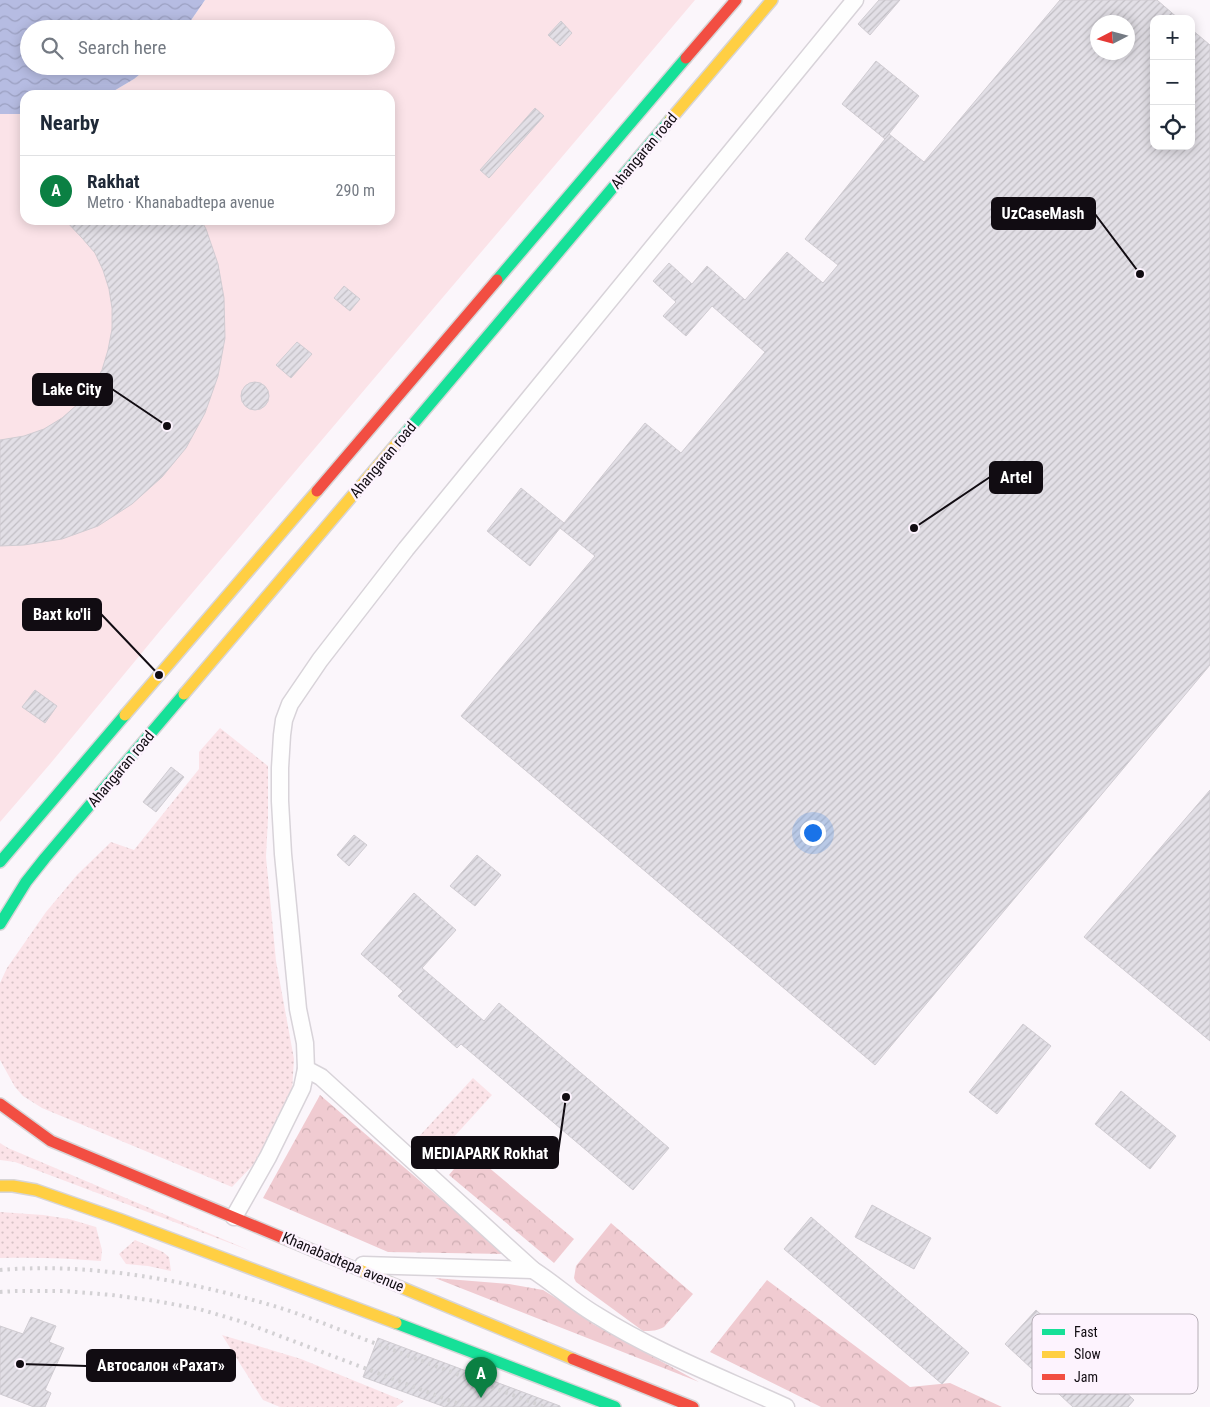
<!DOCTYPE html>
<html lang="en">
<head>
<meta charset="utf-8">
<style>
  body { margin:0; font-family:"Roboto Condensed",sans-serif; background:#f6f6f7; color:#1f2937 }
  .controls { position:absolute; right:15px; top:15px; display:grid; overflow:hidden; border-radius:10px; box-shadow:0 2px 12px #0003 }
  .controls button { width:45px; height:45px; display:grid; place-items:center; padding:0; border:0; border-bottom:1px solid #e0e1e3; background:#fff; color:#1f2937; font:25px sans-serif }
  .compass { position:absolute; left:1090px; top:15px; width:45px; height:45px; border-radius:50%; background:#fff; box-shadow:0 2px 12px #0003; rotate:264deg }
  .you { position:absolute; left:812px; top:832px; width:18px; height:18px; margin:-12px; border:4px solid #fff; border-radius:50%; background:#1a73e8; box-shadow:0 0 0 8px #1a73e833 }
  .badge { display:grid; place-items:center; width:32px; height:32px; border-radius:50%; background:#0b8043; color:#fff; font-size:16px; font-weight:700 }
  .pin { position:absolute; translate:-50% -41px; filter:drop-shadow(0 1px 2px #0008) }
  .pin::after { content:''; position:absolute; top:26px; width:18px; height:15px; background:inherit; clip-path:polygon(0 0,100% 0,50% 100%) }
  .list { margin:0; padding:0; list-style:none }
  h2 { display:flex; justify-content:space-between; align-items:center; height:65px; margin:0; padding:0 20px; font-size:21px }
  h2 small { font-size:16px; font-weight:400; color:#747a83 }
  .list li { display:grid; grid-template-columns:32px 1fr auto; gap:15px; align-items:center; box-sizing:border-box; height:70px; padding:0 20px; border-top:1px solid #e0e1e3 }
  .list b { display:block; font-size:19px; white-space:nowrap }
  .list p { margin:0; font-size:16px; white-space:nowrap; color:#747a83 }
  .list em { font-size:16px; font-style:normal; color:#747a83 }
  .icon { flex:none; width:28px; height:28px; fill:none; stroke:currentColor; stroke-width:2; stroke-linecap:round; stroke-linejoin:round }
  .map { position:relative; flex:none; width:1210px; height:1407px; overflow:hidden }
  .search { position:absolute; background:#fff; box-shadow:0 2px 12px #0003; left:20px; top:20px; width:375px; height:55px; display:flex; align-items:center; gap:12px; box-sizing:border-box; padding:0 18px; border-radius:28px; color:#747a83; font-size:19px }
  .panel { position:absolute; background:#fff; box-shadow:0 2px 12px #0003; left:20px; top:90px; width:375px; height:135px; border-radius:15px }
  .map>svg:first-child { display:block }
  .grass { fill:url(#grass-dots) }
  .forest { fill:url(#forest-crowns) }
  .green { fill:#fbe3e8 }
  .water { fill:url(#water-waves) }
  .building { fill:url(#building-hatch); stroke:#d0ccd2; fill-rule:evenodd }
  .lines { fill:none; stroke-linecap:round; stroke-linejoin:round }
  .street-casing { stroke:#d8d3d9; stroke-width:19 }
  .fast-casing { stroke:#d7d5d7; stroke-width:14 }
  .slow-casing { stroke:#d7d5d7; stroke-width:14 }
  .jam-casing { stroke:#d7d5d7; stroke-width:14 }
  .street { stroke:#fefefe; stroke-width:16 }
  .fast { stroke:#16e098; stroke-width:11 }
  .slow { stroke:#ffcf43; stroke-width:11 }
  .jam { stroke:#f24e42; stroke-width:11 }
  .rail { stroke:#d3d1d4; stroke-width:4; stroke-dasharray:2.5 5; stroke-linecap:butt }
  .labels { text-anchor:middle; stroke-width:5; stroke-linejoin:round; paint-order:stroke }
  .street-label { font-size:15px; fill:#110c12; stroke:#fdf3fe }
  .key { fill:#fdf3fe; stroke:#b6aeb7; stroke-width:1 }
  .key-label { font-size:14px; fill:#110c12 }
  .leader { fill:none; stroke:#110c12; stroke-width:2 }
  .callout-dot { fill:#110c12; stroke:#fdf3fe; stroke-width:2 }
  .callout { fill:#110c12; stroke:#110c12; stroke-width:2 }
  .callout-label { font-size:16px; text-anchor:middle; font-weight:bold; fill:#fff }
</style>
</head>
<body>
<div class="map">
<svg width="1210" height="1407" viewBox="0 0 1210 1407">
  <defs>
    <pattern id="grass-dots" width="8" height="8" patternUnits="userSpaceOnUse" patternTransform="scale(1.25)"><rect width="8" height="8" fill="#fbe3e8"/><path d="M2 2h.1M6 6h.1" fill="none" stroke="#d6c2c6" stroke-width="1.8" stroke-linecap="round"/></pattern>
    <pattern id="forest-crowns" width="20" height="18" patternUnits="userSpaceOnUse" patternTransform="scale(1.25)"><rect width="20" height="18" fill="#f0cbd1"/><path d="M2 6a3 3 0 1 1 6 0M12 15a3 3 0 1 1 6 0" fill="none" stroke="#cdadb2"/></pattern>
    <pattern id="water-waves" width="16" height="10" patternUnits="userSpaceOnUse" patternTransform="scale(1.25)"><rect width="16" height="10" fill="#b6bce2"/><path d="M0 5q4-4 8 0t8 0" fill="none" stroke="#9ba0c1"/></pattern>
    <pattern id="building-hatch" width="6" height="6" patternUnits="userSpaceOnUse" patternTransform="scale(1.25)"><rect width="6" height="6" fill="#e2dfe6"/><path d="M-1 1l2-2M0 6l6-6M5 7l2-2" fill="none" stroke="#c1bec4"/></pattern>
  </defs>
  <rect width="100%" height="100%" fill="#fbf6fb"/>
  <!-- grass -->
  <g class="grass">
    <polygon points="220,728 268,766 268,818 266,857 276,961 294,1059 292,1091 257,1161 232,1187 42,1108 23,1096 15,1087 0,1060 0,983 7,968 46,912 77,875 111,842 134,850 199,769 199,752"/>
    <polygon points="473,1078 492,1095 431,1162 412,1144"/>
    <polygon points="0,1143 8,1148 251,1251 15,1162 0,1160"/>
    <path d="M0,1212l43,3 26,4 27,8 6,23 -1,11c-34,-3 -67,-4 -101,-3z"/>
    <polygon points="135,1240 163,1252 169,1257 171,1271 148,1266 126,1264 119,1254"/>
    <polygon points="222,1335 301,1359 404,1401 396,1407 280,1407 263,1400"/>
  </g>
  <!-- forest -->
  <g class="forest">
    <polygon points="320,1095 505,1254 388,1252 263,1198"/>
    <polygon points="469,1151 574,1239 554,1263 449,1175"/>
    <path d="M611,1223l82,71 -29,33c-7,4 -13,4 -21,4l-67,-49 -2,-4 2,-12z"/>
    <polygon points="435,1278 509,1284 543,1290 567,1305 593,1324 699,1382"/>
    <polygon points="767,1280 910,1387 950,1383 1002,1407 821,1407 710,1352"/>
  </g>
  <!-- green -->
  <polygon class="green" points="205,0 695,0 159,632 50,764 0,822 0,114 25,114 25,220 390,220 390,95 107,95 134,79 150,66 386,66 386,29 185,29"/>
  <!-- water -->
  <polygon class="water" points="0,0 205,0 185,29 29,29 29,66 150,66 134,79 107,95 25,95 25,114 0,114"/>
  <!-- building -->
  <g class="building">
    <polygon points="879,0 900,0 870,35 858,24"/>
    <path d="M1060,0h97l22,19h-25v127h37v-117l19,16v620l-335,400 -414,-349 134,-160 -35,-28 85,-105 36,30 84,-101 -53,-46 -26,30 -23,-20 13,-14 -23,-21 16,-18 23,21 15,-18 38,34 42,-48 36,31 15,-18 -33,-26 84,-105 35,28zM1098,22h30v30h-30z"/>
    <polygon points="561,21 572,33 560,46 548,35"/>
    <polygon points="876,61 919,96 885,139 842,104"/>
    <polygon points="535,108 544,116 489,178 480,170"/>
    <polygon points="65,220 201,220 206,229 218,264 224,298 225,338 218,376 205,413 186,448 162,477 132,504 98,526 62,539 24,545 0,546 0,440 24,436 44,429 62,418 78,404 91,388 102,370 108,350 112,329 112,308 109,289 103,270 95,253 82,238"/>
    <polygon points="344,286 360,299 350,311 334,298"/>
    <polygon points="297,342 312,354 291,378 276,365"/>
    <circle cx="255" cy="396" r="14"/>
    <polygon points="521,488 564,523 530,566 487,531"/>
    <polygon points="35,690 57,706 45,723 22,707"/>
    <polygon points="171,767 184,777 156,812 143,802"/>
    <polygon points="1210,790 1210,1041 1084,937"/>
    <polygon points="354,835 367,845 349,866 337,855"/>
    <polygon points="477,855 501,875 475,906 450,886"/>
    <polygon points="414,893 456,930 422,968 484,1021 499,1003 669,1148 633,1190 461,1044 457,1048 398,996 403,991 361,954"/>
    <polygon points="1023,1024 1051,1046 997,1114 969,1092"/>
    <polygon points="1121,1091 1176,1136 1150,1169 1095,1124"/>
    <polygon points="872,1205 931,1238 914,1269 855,1237"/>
    <polygon points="811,1217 969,1353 942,1384 784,1249"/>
    <polygon points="1036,1310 1134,1400 1128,1407 1073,1407 1005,1344"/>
    <polygon points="31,1317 56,1326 49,1342 64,1348 45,1390 51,1393 45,1407 34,1407 0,1394 0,1326 23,1334"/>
    <polygon points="378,1338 560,1406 560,1407 445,1407 363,1377"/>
  </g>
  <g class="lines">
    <defs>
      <g id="street">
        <polyline points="234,1217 268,1157 302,1088 306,1069"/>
        <polyline points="363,1265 533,1270"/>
        <path d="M786,1407c-63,-29 -129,-54 -188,-91 -23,-13 -43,-32 -65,-46l-212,-193 -15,-8 -1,-26 -7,-34 -15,-155 -3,-53v-33l2,-33 2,-15 6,-16 30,-44 86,-111 449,-549"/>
      </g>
      <g id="fast">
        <polyline points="497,280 686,58"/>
        <polyline points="398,442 670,120"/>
        <polyline points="0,862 125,715"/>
        <polyline points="0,924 26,882 45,858 184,694"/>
        <polyline points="396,1323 615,1407"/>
      </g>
      <g id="slow">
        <polyline points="670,120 772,0"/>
        <polyline points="184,694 398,442"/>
        <polyline points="125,715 317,491"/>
        <polyline points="0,1186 13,1186 36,1190 119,1219 396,1323"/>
        <polyline points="319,1253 573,1359"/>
      </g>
      <g id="jam">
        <polyline points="686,58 736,0"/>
        <polyline points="317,491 497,280"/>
        <polyline points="0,1104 51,1141 319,1253"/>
        <polyline points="573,1359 693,1407"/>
      </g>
    </defs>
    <!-- street casing -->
    <use href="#street" class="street-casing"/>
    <!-- fast casing -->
    <use href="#fast" class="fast-casing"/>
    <!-- slow casing -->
    <use href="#slow" class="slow-casing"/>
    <!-- jam casing -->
    <use href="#jam" class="jam-casing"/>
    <!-- street -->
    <use href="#street" class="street"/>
    <!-- fast -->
    <use href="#fast" class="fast"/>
    <!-- slow -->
    <use href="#slow" class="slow"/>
    <!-- jam -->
    <use href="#jam" class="jam"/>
    <!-- rail -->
    <g class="rail">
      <path d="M0,1270c94,-8 197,12 287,40 35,12 70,27 106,40 50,19 101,38 152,57"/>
      <polyline points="0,1292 17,1291 64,1291 112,1295 156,1301 199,1309 243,1322 467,1407"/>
    </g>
  </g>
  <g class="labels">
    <!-- street labels -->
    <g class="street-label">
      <text transform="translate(644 151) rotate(-50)" y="5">Ahangaran road</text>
      <text transform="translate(383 460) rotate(-50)" y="5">Ahangaran road</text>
      <text transform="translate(121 769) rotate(-50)" y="5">Ahangaran road</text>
      <text transform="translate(343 1262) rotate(23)" y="5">Khanabadtepa avenue</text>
    </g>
  </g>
  <!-- legend -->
  <rect x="1032" y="1314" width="166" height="80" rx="8" class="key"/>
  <rect x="1042" y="1329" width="23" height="6" fill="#16e098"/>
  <rect x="1042" y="1351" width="23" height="7" fill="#ffcf43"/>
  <rect x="1042" y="1374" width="23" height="6" fill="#f24e42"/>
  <g class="key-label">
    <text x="1074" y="1337">Fast</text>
    <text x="1074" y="1359">Slow</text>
    <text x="1074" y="1382">Jam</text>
  </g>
  <!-- callouts -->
  <path class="leader" d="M1140 274L1095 214M167 426L112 389M914 528L990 477M159 675L101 614M566 1097L558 1153M20 1364L87 1366"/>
  <g class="callout-dot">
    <circle cx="1140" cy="274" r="5"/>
    <circle cx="167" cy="426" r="5"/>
    <circle cx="914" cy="528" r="5"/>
    <circle cx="159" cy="675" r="5"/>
    <circle cx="566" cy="1097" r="5"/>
    <circle cx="20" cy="1364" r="5"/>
  </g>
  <g class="callout">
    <rect x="992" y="198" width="103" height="31" rx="5"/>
    <rect x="33" y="374" width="79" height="31" rx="5"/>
    <rect x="990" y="462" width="52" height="31" rx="5"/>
    <rect x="23" y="599" width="78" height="31" rx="5"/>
    <rect x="412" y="1137" width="146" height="31" rx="5"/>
    <rect x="87" y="1350" width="148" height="31" rx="5"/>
  </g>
  <g class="callout-label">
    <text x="1043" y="219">UzCaseMash</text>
    <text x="72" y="395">Lake City</text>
    <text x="1016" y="483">Artel</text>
    <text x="62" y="620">Baxt ko'li</text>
    <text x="485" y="1159">MEDIAPARK Rokhat</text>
    <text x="161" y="1371">Автосалон «Рахат»</text>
  </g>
</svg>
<div class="controls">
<button>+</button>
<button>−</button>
<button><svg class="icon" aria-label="locate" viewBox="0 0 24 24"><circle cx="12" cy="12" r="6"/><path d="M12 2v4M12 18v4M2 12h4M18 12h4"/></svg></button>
</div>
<svg class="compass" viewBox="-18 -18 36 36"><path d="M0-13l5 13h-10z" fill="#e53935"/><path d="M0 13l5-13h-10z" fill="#747a83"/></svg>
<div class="you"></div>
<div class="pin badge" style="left:481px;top:1398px">A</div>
<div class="search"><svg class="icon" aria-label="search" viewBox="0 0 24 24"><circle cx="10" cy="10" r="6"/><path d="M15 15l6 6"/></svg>Search here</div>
<section class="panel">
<h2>Nearby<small></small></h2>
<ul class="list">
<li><span class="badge">A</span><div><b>Rakhat</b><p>Metro · Khanabadtepa avenue</p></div><em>290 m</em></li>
</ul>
</section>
</div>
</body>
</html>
